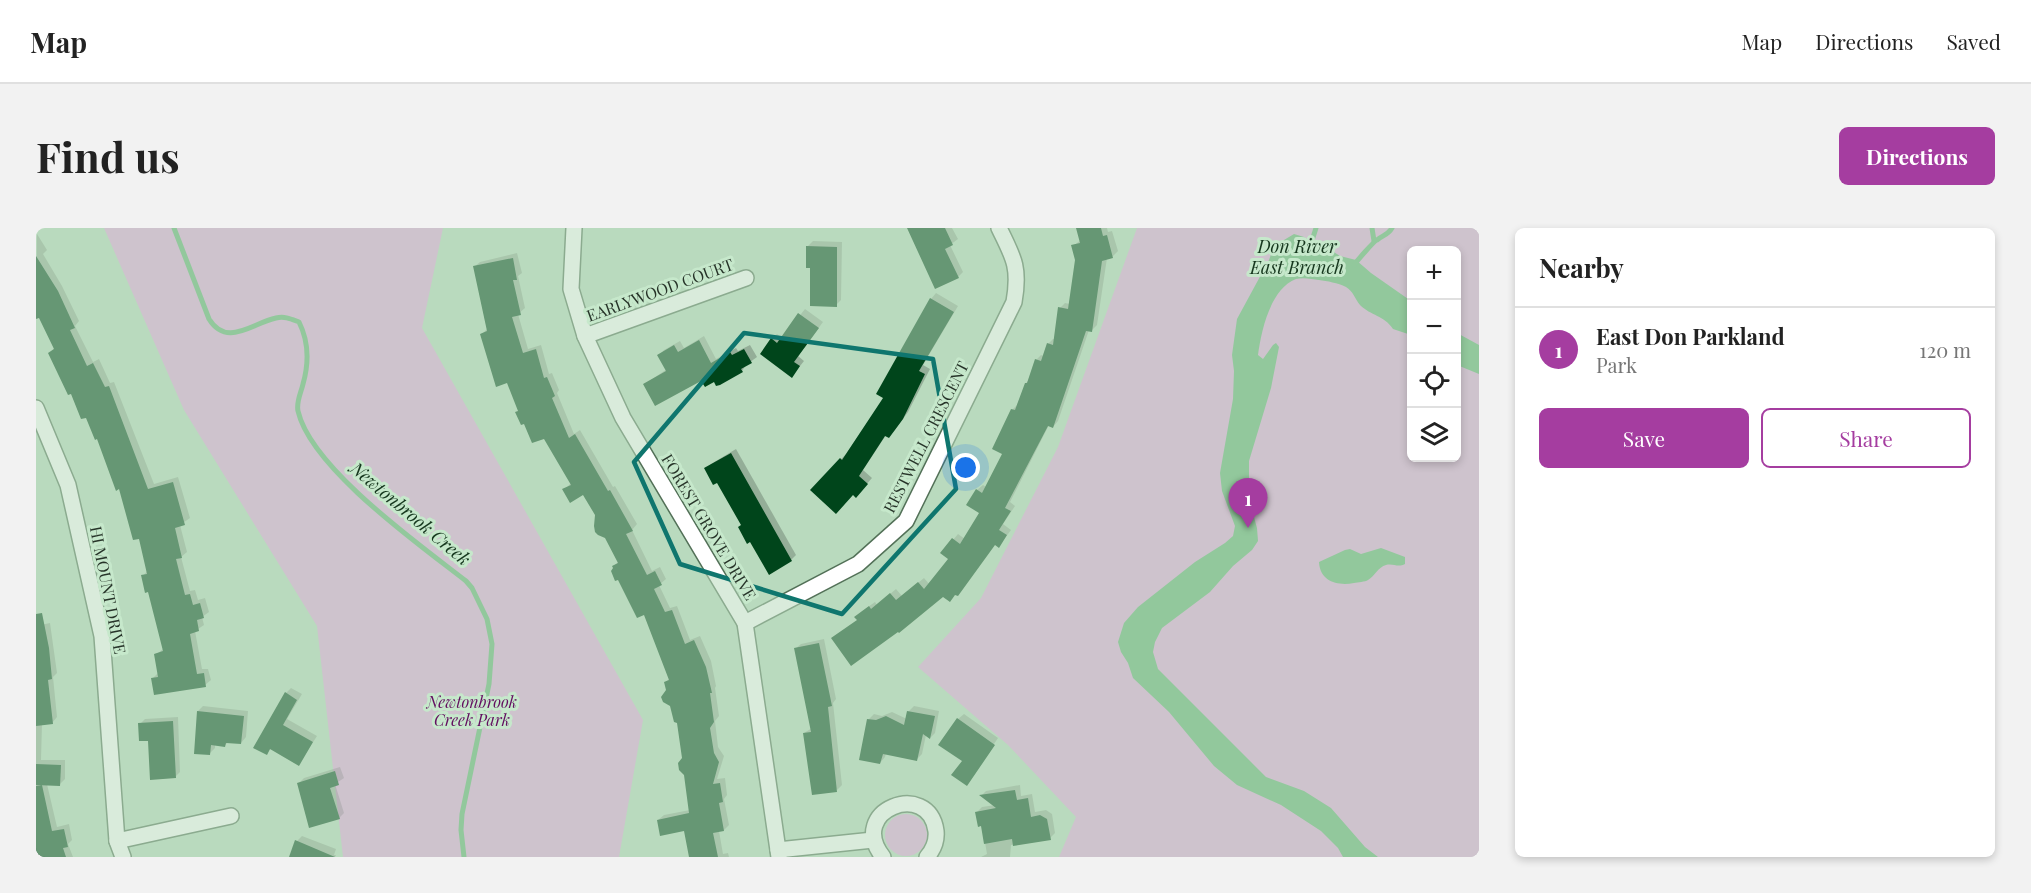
<!DOCTYPE html>
<html lang="en">
<head>
<meta charset="utf-8">
<style>
  body { margin:0; font-family:"Playfair Display",serif; background:#f2f2f2; color:#222 }
  .controls { position:absolute; right:18px; top:18px; display:grid; overflow:hidden; border-radius:9px; box-shadow:0 3px 9px #0003 }
  .controls button { width:54px; height:54px; display:grid; place-items:center; padding:0; border:0; border-bottom:2px solid #e0e0e0; background:#fff; color:#222; font:30px sans-serif }
  .you { position:absolute; left:930px; top:240px; width:21px; height:21px; margin:-15px; border:4px solid #fff; border-radius:50%; background:#1a73e8; box-shadow:0 0 0 9px #1a73e833 }
  .badge { display:grid; place-items:center; width:39px; height:39px; border-radius:50%; background:#a53da0; color:#fff; font-size:20px; font-weight:700 }
  .pin { position:absolute; translate:-50% -50px; filter:drop-shadow(0 2px 3px #0008) }
  .pin::after { content:''; position:absolute; top:32px; width:21px; height:18px; background:inherit; clip-path:polygon(0 0,100% 0,50% 100%) }
  .list { margin:0; padding:0; list-style:none }
  h2 { display:flex; justify-content:space-between; align-items:center; height:78px; margin:0; padding:0 24px; font-size:26px }
  h2 small { font-size:20px; font-weight:400; color:#767676 }
  .list li { display:grid; grid-template-columns:39px 1fr auto; gap:18px; align-items:center; box-sizing:border-box; height:84px; padding:0 24px; border-top:2px solid #e0e0e0 }
  .list b { display:block; font-size:22px; white-space:nowrap }
  .list p { margin:0; font-size:20px; white-space:nowrap; color:#767676 }
  .list em { font-size:20px; font-style:normal; color:#767676 }
  .actions { display:flex; gap:12px; padding:18px 24px }
  .actions a { flex:1; padding:14px 0; border:2px solid #a53da0; border-radius:9px; text-align:center; font-size:21px; color:#a53da0 }
  .actions .main { background:#a53da0; color:#fff }
  .icon { flex:none; width:33px; height:33px; fill:none; stroke:currentColor; stroke-width:2; stroke-linecap:round; stroke-linejoin:round }
  .map { position:relative; flex:none; width:1443px; height:629px; overflow:hidden; border-radius:9px }
  header { display:flex; align-items:center; gap:36px; box-sizing:border-box; height:84px; padding:0 30px; background:#fff; border-bottom:2px solid #e0e0e0 }
  header strong { font-size:28px }
  nav { display:flex; gap:33px; margin-inline-start:auto; font-size:21px }
  .intro { display:flex; align-items:center; justify-content:space-between; box-sizing:border-box; height:144px; padding:0 36px }
  h1 { margin:0; font-size:42px }
  .button { padding:15px 27px; border-radius:9px; background:#a53da0; color:#fff; font-size:21px; font-weight:700 }
  main { display:flex; gap:36px; padding:0 36px }
  aside { flex:1; background:#fff; border-radius:9px; box-shadow:0 3px 9px #0003 }
  .map>svg:first-child { display:block }
  .green { fill:#e6a6e0; fill-rule:evenodd }
  .water { fill:#62b274 }
  .shadow { fill:#0003 }
  .lines { fill:none; stroke-linecap:round; stroke-linejoin:round }
  .stream { stroke:#62b274; stroke-width:5 }
  .building { fill:#00451b }
  .minor-casing { stroke:#537158; stroke-width:18 }
  .minor { stroke:#fff; stroke-width:15 }
  .marked { fill:none; stroke:#0f766e; stroke-width:4.5; stroke-linejoin:round }
  .labels { text-anchor:middle; stroke-width:6; stroke-linejoin:round; paint-order:stroke }
  .street-label { font-size:16px; fill:#273429; stroke:#c6e8cb }
  .park-label { font-size:16px; font-style:italic; fill:#630e60; stroke:#c6e8cb }
  .water-label { font-size:18px; font-style:italic; fill:#16371e; stroke:#c6e8cb }
</style>
</head>
<body>
<header>
<strong>Map</strong>
<nav><a>Map</a><a>Directions</a><a>Saved</a></nav>
</header>
<div class="intro"><h1>Find us</h1><a class="button">Directions</a></div>
<main>
<div class="map">
<svg width="1443" height="629" viewBox="0 0 1443 629">
  <rect width="100%" height="100%" fill="#b9dabe"/>
  <!-- green -->
  <g class="green">
    <polygon points="68,0 407,0 386,100 607,492 583,629 307,629 281,398 148,182"/>
    <path d="M1101,0h342v629h-420l17,-40 -68,-72 -90,-78 63,-69 77,-151zM1376,22h44v208h-44z"/>
    <circle cx="870" cy="607" r="21"/>
  </g>
  <!-- water -->
  <g class="water">
    <path d="M1258,6l10,3 8,5 8,1 20,13 16,4 15,13 40,28v34l-18,-6c-9,-14 -22,-13 -33,-24 -5,-6 -7,-14 -14,-18 -8,-4 -19,-6 -27,-7 -7,-1 -16,-3 -23,-1 -26,10 -35,53 -38,76l5,4 10,-14 3,-2 3,4 -8,41 -22,73v38l8,29 1,13 -6,9 -19,16 -23,26 -48,36 -7,14 -2,10 5,17 108,108 38,14 27,17 34,39 13,10h-35l-5,-9 -17,-17 -40,-26 -44,-20 -23,-19 -45,-54 -36,-34 -5,-15 -7,-11 -3,-10 6,-19 14,-16 57,-45 30,-19 8,-7 2,-10 -13,-35 -2,-18 13,-74 1,-28 -2,-16 5,-36 32,-59 5,-14z"/>
    <polygon points="1421,105 1443,117 1443,146 1421,137"/>
    <path d="M1345,320l24,9v7c-7,4 -12,-1 -19,1 -8,2 -11,11 -18,15 -3,2 -10,2 -14,3 -16,3 -34,-1 -35,-21l26,-12 5,-1 11,5z"/>
  </g>
  <!-- shadow -->
  <g class="shadow">
    <polygon points="872,0 916,0 922,11 914,17 927,44 922,49"/>
    <polygon points="1042,0 1071,0 1072,4 1076,3 1082,23 1077,28 1071,30 1061,97 1056,102 1053,102 1022,193 1017,199 1013,197 974,274 979,278 967,296 975,302 963,318 959,316 907,367 822,391 825,384 839,374 841,377 860,361 866,368 888,350 894,357 914,331 906,325 922,306 929,311 945,285 941,262 947,257 950,259 968,226 976,182 981,177 990,155 994,151 1000,132 1005,127 1008,128 1012,116 1017,111 1019,111 1024,80 1029,75 1034,76 1041,32 1037,18 1045,12"/>
    <polygon points="1,6 11,22 7,26 26,58 43,93 39,98 57,134 63,131 74,155 78,154 118,256 142,249 154,290 144,297 151,324 145,329 154,363 159,362 162,372 169,370 173,384 166,389 168,397 159,403 166,441 172,441 175,452 169,457 117,450 123,444 120,427 128,420 113,362 107,348 112,342 104,309 62,209 14,125 19,119 4,88 0,90"/>
    <polygon points="777,13 806,14 805,72 800,77 776,39 772,18"/>
    <polygon points="481,25 486,45 482,48 489,80 482,86 492,121 505,117 513,146 516,145 523,162 521,165 538,206 544,202 577,259 579,258 601,296 596,302 616,343 624,339 630,351 623,357 634,380 641,378 654,412 664,408 675,433 680,458 679,460 683,488 679,493 682,519 688,528 681,551 689,550 691,567 688,571 693,597 688,602 683,603 687,626 692,625 693,629 654,629 649,602 622,592 628,587 654,582 642,495 630,454 634,450 609,385 578,338 583,333 560,287 548,265 528,262 535,255 508,209 483,182 472,153 446,106 451,101 438,39 444,34"/>
    <polygon points="900,65 922,78 887,137 894,141 872,184 858,203 850,207 827,242 836,250 820,268 817,265 776,262 810,226 849,169 895,71"/>
    <polygon points="769,81 787,94 762,128 768,133 756,148 736,111 741,106 746,110"/>
    <polygon points="668,108 680,131 700,120 702,123 714,117 721,129 710,137 706,143 679,152 666,151 609,156 631,141 623,127 628,122 644,113 648,120"/>
    <polygon points="700,221 760,327 755,332 670,241 675,236"/>
    <polygon points="14,395 21,445 17,449 21,489 16,495 6,496 5,532 29,532 29,551 24,556 11,556 21,599 33,596 36,612 32,616 37,629 0,629 0,398"/>
    <polygon points="788,411 800,471 797,475 806,557 801,562 768,505 776,500 759,421 765,416"/>
    <polygon points="255,460 266,466 251,491 281,508 263,536 236,520 230,525 250,465"/>
    <polygon points="167,478 212,483 210,509 205,515 192,514 189,517 179,516 179,520 173,526 162,483"/>
    <polygon points="878,478 903,483 899,505 894,510 890,507 886,526 881,531 850,525 849,529 844,535 833,491 838,486 846,488 856,484 871,491 872,484"/>
    <polygon points="928,486 962,510 933,553 928,533 922,491"/>
    <polygon points="142,489 144,544 139,549 104,496 109,491"/>
    <polygon points="304,539 308,550 299,556 308,585 303,590 263,555 268,550"/>
    <polygon points="984,557 985,568 996,566 999,584 1010,582 1016,586 1019,605 1014,610 975,617 974,629 945,629 951,626 946,597 941,584 946,579 959,577 946,567 950,563"/>
    <polygon points="266,608 300,621 298,627 300,627 299,629 254,629 261,613"/>
  </g>
  <g class="lines">
    <!-- stream -->
    <g class="stream">
      <path d="M138,0l35,91c18,29 43,4 67,-1 9,-2 15,1 23,4 10,20 10,41 4,62 -2,9 -7,18 -5,27 13,57 122,134 168,170l6,7 15,31 5,25 -3,40 -27,130 -1,16 3,27"/>
      <polyline points="1336,0 1338,13"/>
      <polyline points="1274,19 1280,0"/>
      <path d="M1318,37c2,-3 20,-24 23,-25 6,-5 11,-5 15,-12"/>
    </g>
  </g>
  <!-- building -->
  <g class="building">
    <polygon points="871,0 909,0 917,17 909,21 923,50 899,61"/>
    <polygon points="1040,0 1065,0 1067,8 1071,7 1077,30 1066,33 1056,104 1050,103 1017,200 1012,198 969,280 975,283 963,302 971,307 963,320 959,317 922,368 919,367 914,374 907,369 863,405 862,404 815,438 795,410 821,392 818,389 833,378 835,381 854,365 860,372 882,354 888,361 912,331 904,325 916,310 924,316 943,285 930,277 940,261 946,265 966,226 956,221 975,181 979,182 989,155 991,155 999,131 1005,133 1011,115 1017,117 1022,79 1032,81 1039,32 1035,17 1044,15"/>
    <polygon points="770,18 801,19 801,79 774,78 774,40 770,40"/>
    <polygon points="0,28 22,63 39,100 34,102 51,138 57,135 69,159 73,158 112,261 137,254 149,297 139,300 146,330 140,331 149,367 154,366 157,377 164,375 168,390 161,392 163,403 154,406 161,446 168,445 170,459 118,467 115,450 122,449 118,426 127,423 112,364 109,365 105,347 111,346 103,311 97,312 83,261 80,263 61,211 59,212 50,190 45,191 35,166 32,167 12,125 18,121 3,90 0,91"/>
    <polygon points="477,30 481,52 477,52 485,87 476,89 487,125 500,121 508,150 511,149 519,168 516,170 533,210 539,206 572,263 574,262 597,303 590,306 611,347 619,343 626,357 618,361 629,384 636,382 649,416 658,412 670,439 676,465 674,465 678,494 674,500 678,525 683,534 677,556 684,555 687,574 683,575 688,603 677,605 682,629 653,629 648,603 624,608 621,592 653,585 648,547 643,542 642,535 646,530 641,495 638,494 634,478 627,474 625,469 630,462 628,454 633,452 608,387 601,390 582,352 579,353 575,343 577,340 576,338 582,335 569,310 562,307 559,304 558,298 559,287 547,267 534,275 526,261 535,257 508,211 496,215 488,196 485,197 479,184 482,183 471,155 460,159 444,106 451,103 437,38"/>
    <polygon points="894,70 918,84 883,143 889,146 867,191 853,210 849,208 823,248 832,256 820,270 817,267 800,286 774,262 804,230 806,232 847,170 840,166"/>
    <polygon points="762,85 783,100 758,134 764,138 756,150 724,126 735,110 741,115"/>
    <polygon points="663,112 675,135 694,124 696,127 708,121 716,135 705,141 707,144 684,157 680,158 678,154 669,159 665,153 619,178 607,156 630,143 621,127 638,117 642,124"/>
    <polygon points="695,225 756,333 733,347 714,314 711,316 702,299 705,297 681,255 677,257 668,240"/>
    <polygon points="6,385 13,420 16,451 12,452 17,496 0,498 0,386"/>
    <polygon points="783,415 796,478 792,479 801,564 776,567 767,505 775,504 758,420"/>
    <polygon points="249,464 261,472 247,497 277,514 263,538 234,521 231,527 217,520"/>
    <polygon points="161,483 208,488 205,516 190,515 189,519 175,517 174,527 158,526"/>
    <polygon points="871,483 899,488 894,511 887,506 881,533 847,526 844,536 823,532 831,491 840,492 850,488 868,497"/>
    <polygon points="921,490 959,517 931,558 915,547 926,533 902,517"/>
    <polygon points="137,493 140,550 114,552 112,513 103,513 102,495"/>
    <polygon points="0,536 25,537 24,558 0,557"/>
    <polygon points="299,543 303,557 294,560 304,591 273,600 261,555"/>
    <polygon points="6,557 16,603 28,601 32,619 27,620 30,629 0,629 0,558"/>
    <polygon points="979,562 981,572 992,570 995,589 1004,587 1011,591 1015,612 977,618 976,611 948,616 945,598 942,599 939,584 960,580 943,567"/>
    <polygon points="259,612 299,629 253,629"/>
  </g>
  <g class="lines">
    <defs>
      <g id="minor">
        <polyline points="538,0 535,61 549,108 587,190 709,395 743,629"/>
        <polyline points="549,108 710,50"/>
        <polyline points="0,180 32,257 66,408 81,613 87,629"/>
        <path d="M709,395l113,-59 48,-43 108,-219c6,-34 0,-44 -15,-74"/>
        <polyline points="81,613 195,588"/>
        <polyline points="742,622 837,612"/>
        <path d="M847,629c-37,-47 46,-78 53,-26 1,10 -3,19 -9,26"/>
      </g>
    </defs>
    <!-- minor casing -->
    <use href="#minor" class="minor-casing"/>
    <!-- minor -->
    <use href="#minor" class="minor"/>
  </g>
  <!-- marked area -->
  <path d="M0 0H1443V629H0ZM708,105l189,26 23,130 -114,125 -162,-50 -46,-102z" fill="#b9dabe" fill-opacity=".55" fill-rule="evenodd"/>
  <path class="marked" d="M708,105l189,26 23,130 -114,125 -162,-50 -46,-102z"/>
  <g class="labels">
    <!-- street labels -->
    <g class="street-label">
      <text transform="translate(624 62) rotate(-20)" y="6">EARLYWOOD COURT</text>
      <text transform="translate(890 209) rotate(-63)" y="6">RESTWELL CRESCENT</text>
      <text transform="translate(673 299) rotate(59)" y="6">FOREST GROVE DRIVE</text>
      <text transform="translate(72 362) rotate(79)" y="6">HI MOUNT DRIVE</text>
    </g>
    <!-- park labels -->
    <g class="park-label">
      <text x="436" y="480">Newtonbrook<tspan x="436" dy="18">Creek Park</tspan></text>
    </g>
    <!-- water labels -->
    <g class="water-label">
      <text x="1261" y="25">Don River<tspan x="1261" dy="21">East Branch</tspan></text>
      <text transform="translate(374 286) rotate(40)" y="6">Newtonbrook Creek</text>
    </g>
  </g>
</svg>
<div class="controls">
<button>+</button>
<button>−</button>
<button><svg class="icon" aria-label="locate" viewBox="0 0 24 24"><circle cx="12" cy="12" r="6"/><path d="M12 2v4M12 18v4M2 12h4M18 12h4"/></svg></button>
<button><svg class="icon" aria-label="layers" viewBox="0 0 24 24"><path d="M12 4l9 5-9 5-9-5zM3 14l9 5 9-5"/></svg></button>
</div>
<div class="you"></div>
<div class="pin badge" style="left:1212px;top:300px">1</div>
</div>
<aside>
<h2>Nearby<small></small></h2>
<ul class="list">
<li><span class="badge">1</span><div><b>East Don Parkland</b><p>Park</p></div><em>120 m</em></li>
</ul>
<div class="actions"><a class="main">Save</a><a>Share</a></div>
</aside>
</main>
</body>
</html>
